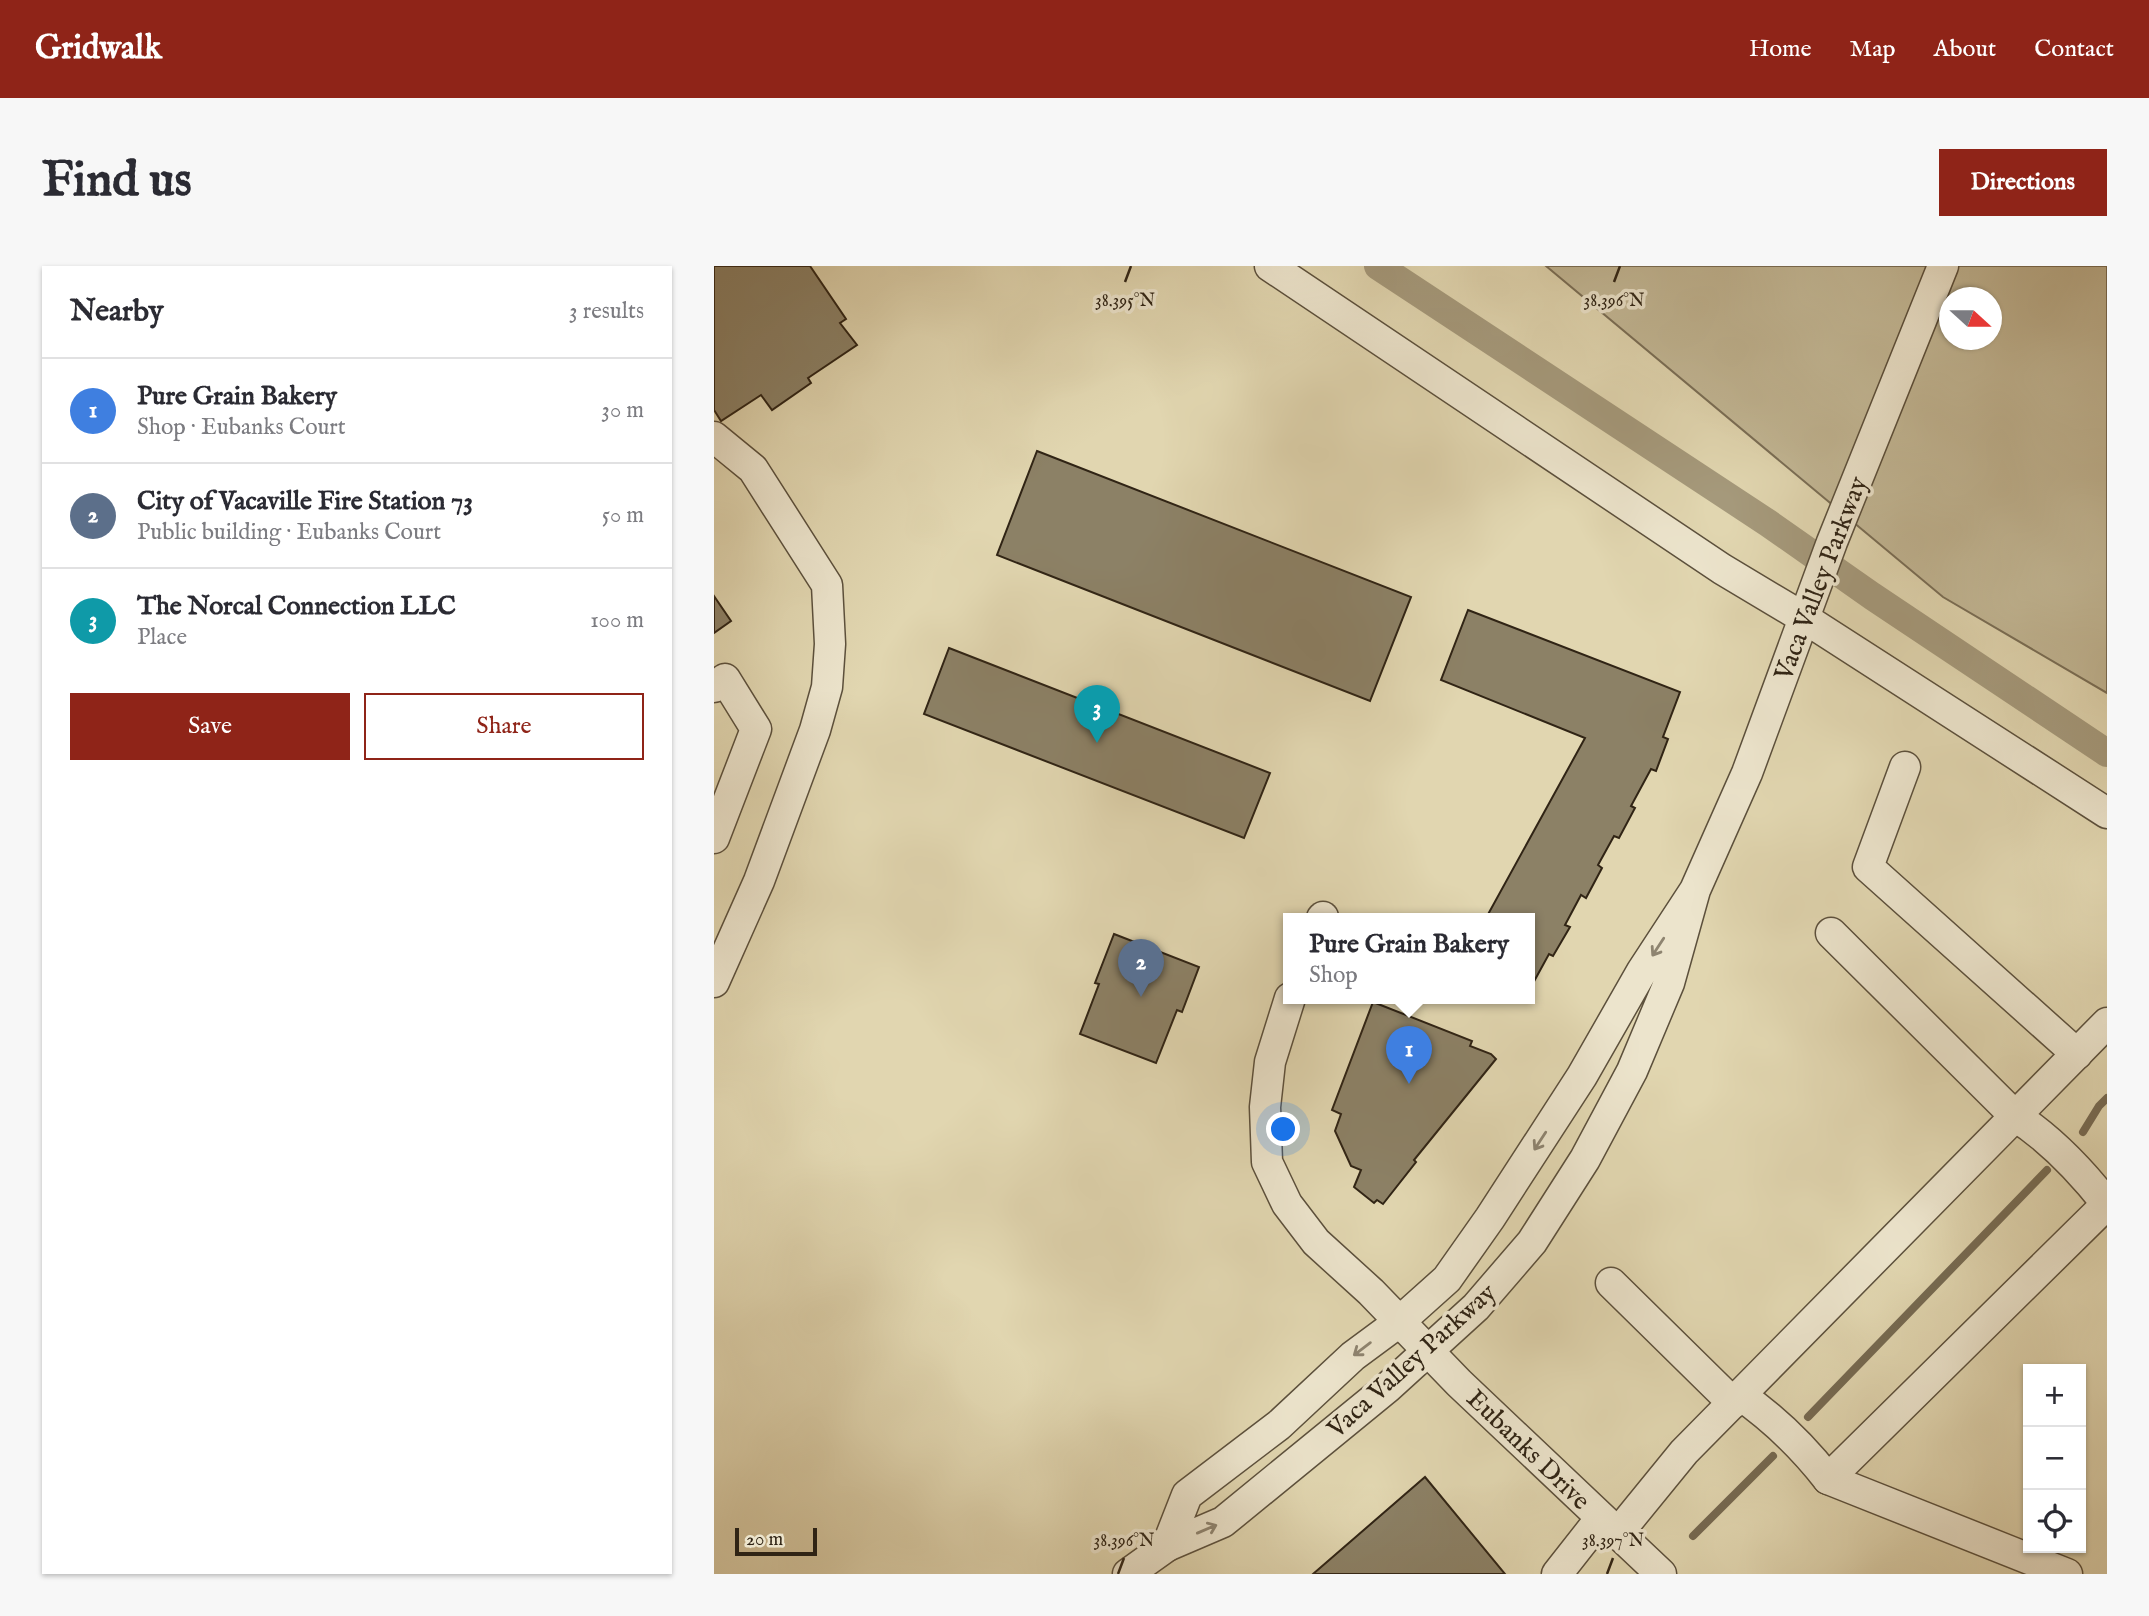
<!DOCTYPE html>
<html lang="en">
<head>
<meta charset="utf-8">
<style>
  body { margin:0; font-family:"IM FELL English",serif; background:#f7f7f7; color:#2b2b33 }
  .controls { position:absolute; right:21px; bottom:21px; display:grid; overflow:hidden; border-radius:0px; box-shadow:0 2px 5px #0004 }
  .controls button { width:63px; height:63px; display:grid; place-items:center; padding:0; border:0; border-bottom:2px solid #e1e1e2; background:#fff; color:#2b2b33; font:35px sans-serif }
  .compass { position:absolute; left:1225px; top:21px; width:63px; height:63px; border-radius:50%; background:#fff; box-shadow:0 2px 5px #0004; rotate:111deg }
  .scale { position:absolute; left:21px; bottom:18px; width:82px; box-sizing:border-box; padding-left:7px; border:4px solid #302415; border-top:0; font-size:19px; line-height:24px; white-space:nowrap; color:#302415; -webkit-text-stroke:5px #ece4cc; paint-order:stroke }
  .you { position:absolute; left:570px; top:864px; width:24px; height:24px; margin:-18px; border:5px solid #fff; border-radius:50%; background:#1a73e8; box-shadow:0 0 0 10px #1a73e833 }
  .badge { display:grid; place-items:center; width:46px; height:46px; border-radius:50%; background:#8f2418; color:#fff; font-size:23px; font-weight:700 }
  .pin { position:absolute; translate:-50% -58px; filter:drop-shadow(0 2px 4px #0008) }
  .pin::after { content:''; position:absolute; top:37px; width:24px; height:21px; background:inherit; clip-path:polygon(0 0,100% 0,50% 100%) }
  .popup { position:absolute; left:569px; top:647px; width:252px; height:91px; box-sizing:border-box; display:grid; place-content:center; border-radius:0px; background:#fff; filter:drop-shadow(0 2px 5px #0005); font-size:23px; white-space:nowrap; color:#7c7c81 }
  .popup b { font-size:26px; color:#2b2b33 }
  .popup::after { content:''; position:absolute; left:50%; top:100%; margin-left:-14px; border:14px solid transparent; border-top-color:#fff }
  .list { margin:0; padding:0; list-style:none }
  h2 { display:flex; justify-content:space-between; align-items:center; height:91px; margin:0; padding:0 28px; font-size:30px }
  h2 small { font-size:23px; font-weight:400; color:#7c7c81 }
  .list li { display:grid; grid-template-columns:46px 1fr auto; gap:21px; align-items:center; box-sizing:border-box; height:105px; padding:0 28px; border-top:2px solid #e1e1e2 }
  .list b { display:block; font-size:26px; white-space:nowrap }
  .list p { margin:0; font-size:23px; white-space:nowrap; color:#7c7c81 }
  .list em { font-size:23px; font-style:normal; color:#7c7c81 }
  .actions { display:flex; gap:14px; padding:21px 28px }
  .actions a { flex:1; padding:16px 0; border:2px solid #8f2418; border-radius:0px; text-align:center; font-size:24px; color:#8f2418 }
  .actions .main { background:#8f2418; color:#fff }
  .icon { flex:none; width:38px; height:38px; fill:none; stroke:currentColor; stroke-width:2; stroke-linecap:round; stroke-linejoin:round }
  .map { position:relative; flex:none; width:1393px; height:1308px; overflow:hidden; border-radius:0px }
  header { display:flex; align-items:center; gap:42px; box-sizing:border-box; height:98px; padding:0 35px; background:#8f2418; color:#fff }
  header strong { font-size:33px }
  nav { display:flex; gap:38px; margin-inline-start:auto; font-size:24px }
  .intro { display:flex; align-items:center; justify-content:space-between; box-sizing:border-box; height:168px; padding:0 42px }
  h1 { margin:0; font-size:49px }
  .button { padding:18px 32px; border-radius:0px; background:#8f2418; color:#fff; font-size:24px; font-weight:700 }
  main { display:flex; gap:42px; padding:0 42px }
  aside { flex:1; background:#fff; border-radius:0px; box-shadow:0 2px 5px #0004 }
  .map>svg:first-child { display:block }
  .green { fill:#c3b896; stroke:#7a6e56; stroke-width:2; fill-rule:evenodd }
  .lines { fill:none; stroke-linecap:round; stroke-linejoin:round }
  .stream { stroke:#766a52; stroke-width:8 }
  .canal { stroke:#a5997b; stroke-width:28 }
  .building { fill:#8c8166; stroke:#302415; stroke-width:2 }
  .minor-casing { stroke:#5c503c; stroke-width:33 }
  .minor { stroke:#ece4cc; stroke-width:30 }
  .oneway { stroke:#8e8470 }
  .ticks { fill:none; stroke:#302415; stroke-width:2.5 }
  .labels { text-anchor:middle; stroke-width:7; stroke-linejoin:round; paint-order:stroke }
  .street-label { font-size:26px; fill:#302415; stroke:#ece4cc }
  .ticks-label { font-size:18px; text-anchor:middle; fill:#302415; stroke:#ece4cc; stroke-width:7; stroke-linejoin:round; paint-order:stroke }
</style>
</head>
<body>
<header>
<strong>Gridwalk</strong>
<nav><a>Home</a><a>Map</a><a>About</a><a>Contact</a></nav>
</header>
<div class="intro"><h1>Find us</h1><a class="button">Directions</a></div>
<main>
<aside>
<h2>Nearby<small>3 results</small></h2>
<ul class="list">
<li><span class="badge" style="background:#3f7fe0">1</span><div><b>Pure Grain Bakery</b><p>Shop · Eubanks Court</p></div><em>30 m</em></li>
<li><span class="badge" style="background:#5c6f8a">2</span><div><b>City of Vacaville Fire Station 73</b><p>Public building · Eubanks Court</p></div><em>50 m</em></li>
<li><span class="badge" style="background:#0f9aa8">3</span><div><b>The Norcal Connection LLC</b><p>Place</p></div><em>100 m</em></li>
</ul>
<div class="actions"><a class="main">Save</a><a>Share</a></div>
</aside>
<div class="map">
<svg width="1393" height="1308" viewBox="0 0 1393 1308">
  <rect width="100%" height="100%" fill="#e1d6b0"/>
  <filter id="stains"><feTurbulence type="fractalNoise" baseFrequency=".00286" numOctaves="4"/><feColorMatrix values="0 0 0 0 .2 0 0 0 0 .09 0 0 0 0 .02 0 0 0 .5 -.17"/></filter>
  <radialGradient id="worn" r=".72"><stop offset=".6" stop-color="#630" stop-opacity="0"/><stop offset="1" stop-color="#630" stop-opacity=".3"/></radialGradient>
  <!-- green -->
  <path class="green" d="M832,0h561v427l-164,-96zM1236,32h42v42h-42z"/>
  <g class="lines">
    <!-- stream -->
    <g class="stream">
      <polyline points="1369,866 1385,840 1393,832"/>
      <polyline points="1094,1151 1333,904"/>
      <polyline points="979,1270 1059,1190"/>
    </g>
    <!-- canal -->
    <polyline class="canal" points="664,0 1054,257 1158,330 1393,487"/>
  </g>
  <!-- building -->
  <g class="building">
    <polygon points="0,0 96,0 132,53 126,57 143,79 94,112 97,117 58,144 47,129 7,155 0,144"/>
    <polygon points="323,185 697,331 656,435 283,289"/>
    <polygon points="0,330 17,355 0,367"/>
    <polygon points="754,344 966,426 949,471 954,473 942,505 937,503 917,540 921,542 905,572 900,570 884,599 888,602 872,632 867,629 851,659 856,661 839,690 835,688 818,719 816,717 816,652 772,652 871,472 727,414"/>
    <polygon points="235,382 556,507 530,572 210,448"/>
    <polygon points="400,668 485,701 468,746 463,744 442,797 366,768 385,718 381,717"/>
    <polygon points="659,736 758,775 756,780 777,788 782,793 700,894 702,896 669,938 663,934 660,937 640,921 647,904 637,900 621,865 627,848 618,844"/>
    <polygon points="711,1211 791,1308 599,1308"/>
  </g>
  <g class="lines">
    <defs>
      <g id="minor">
        <polyline points="556,0 1008,303 1090,352 1393,547"/>
        <polyline points="0,171 39,203 113,319 116,378 113,421 101,464 45,615 0,716"/>
        <polyline points="0,421 11,413 42,463 0,572"/>
        <polyline points="1191,501 1154,601 1363,788"/>
        <polyline points="981,624 928,705 868,810 776,952 733,1013 685,1056 639,1090 565,1159 473,1229 453,1280 509,1256 673,1122 762,1041 818,976 871,893 918,805 955,717 981,624 1033,507 1118,276 1229,0"/>
        <polyline points="608,652 609,651"/>
        <path d="M1117,667l184,183c36,23 66,55 92,88"/>
        <polyline points="576,732 556,796 551,841 553,896 573,938 602,976 657,1026 745,1117 947,1308"/>
        <polyline points="897,1017 1019,1137"/>
        <path d="M1026,1129c33,23 63,52 88,84"/>
        <polyline points="904,1267 970,1186 1393,757"/>
        <polyline points="414,1308 453,1280"/>
        <polyline points="843,1308 887,1252"/>
        <polyline points="1353,1308 1114,1213 1393,938"/>
      </g>
    </defs>
    <!-- minor casing -->
    <use href="#minor" class="minor-casing"/>
    <!-- minor -->
    <use href="#minor" class="minor"/>
  </g>
  <!-- one-way arrows -->
  <defs><path id="oneway-shaft" d="M-6 0H5M1.5-3L5.5 0L1.5 3" fill="none" stroke-width="1.6" stroke-linecap="round" stroke-linejoin="round" transform="scale(1.75)"/></defs>
  <g class="oneway">
    <use href="#oneway-shaft" transform="translate(944 681) rotate(123)"/>
    <use href="#oneway-shaft" transform="translate(826 875) rotate(123)"/>
    <use href="#oneway-shaft" transform="translate(648 1083) rotate(143)"/>
    <use href="#oneway-shaft" transform="translate(493 1263) rotate(-23)"/>
  </g>
  <!-- ticks -->
  <path class="ticks" d="M411,16l6,-16M900,16l6,-16M404,1308l6,-16M893,1308l6,-16"/>
  <g class="labels">
    <!-- street labels -->
    <g class="street-label">
      <text transform="translate(1106 312) rotate(-69)" y="9">Vaca Valley Parkway</text>
      <text transform="translate(697 1094) rotate(-42)" y="9">Vaca Valley Parkway</text>
      <text transform="translate(815 1183) rotate(44)" y="9">Eubanks Drive</text>
    </g>
  </g>
  <g class="ticks-label">
    <text x="411" y="40">38.395°N</text>
    <text x="900" y="40">38.396°N</text>
    <text x="410" y="1280">38.396°N</text>
    <text x="899" y="1280">38.397°N</text>
  </g>
  <rect width="100%" height="100%" filter="url(#stains)"/>
  <rect width="100%" height="100%" fill="url(#worn)"/>
</svg>
<div class="controls">
<button>+</button>
<button>−</button>
<button><svg class="icon" aria-label="locate" viewBox="0 0 24 24"><circle cx="12" cy="12" r="6"/><path d="M12 2v4M12 18v4M2 12h4M18 12h4"/></svg></button>
</div>
<svg class="compass" viewBox="-18 -18 36 36"><path d="M0-13l5 13h-10z" fill="#e53935"/><path d="M0 13l5-13h-10z" fill="#7c7c81"/></svg>
<div class="scale">20 m</div>
<div class="you"></div>
<div class="pin badge" style="left:695px;top:818px;background:#3f7fe0">1</div>
<div class="popup"><b>Pure Grain Bakery</b>Shop</div>
<div class="pin badge" style="left:427px;top:731px;background:#5c6f8a">2</div>
<div class="pin badge" style="left:383px;top:477px;background:#0f9aa8">3</div>
</div>
</main>
</body>
</html>
